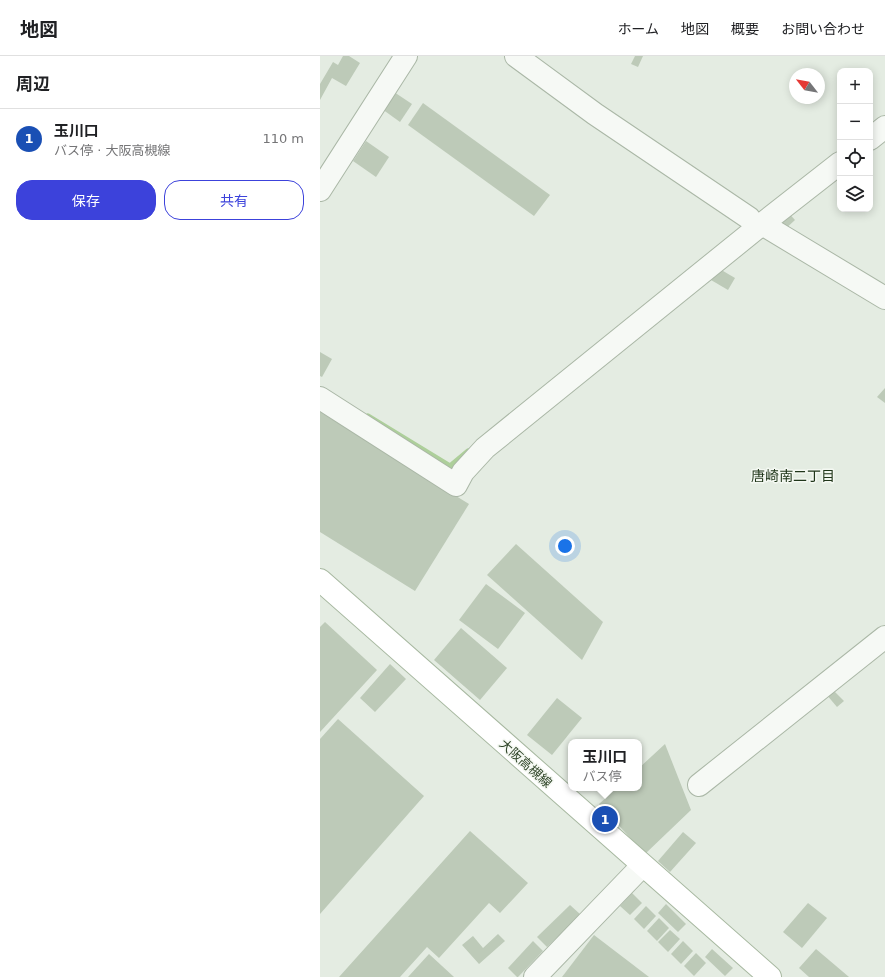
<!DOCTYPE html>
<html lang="ja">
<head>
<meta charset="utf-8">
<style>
  body { margin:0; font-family:"DejaVu Sans","Noto Sans JP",sans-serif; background:#f6f6f6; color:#202124 }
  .controls { position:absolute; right:12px; top:12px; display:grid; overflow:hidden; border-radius:8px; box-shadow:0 2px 10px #0003 }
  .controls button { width:36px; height:36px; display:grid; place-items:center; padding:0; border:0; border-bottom:1px solid #e0e0e0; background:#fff; color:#202124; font:20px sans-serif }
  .compass { position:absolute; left:469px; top:12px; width:36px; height:36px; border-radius:50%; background:#fff; box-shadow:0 2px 10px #0003; rotate:301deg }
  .you { position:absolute; left:245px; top:490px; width:14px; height:14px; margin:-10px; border:3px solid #fff; border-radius:50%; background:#1a73e8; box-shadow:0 0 0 6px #1a73e833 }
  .badge { display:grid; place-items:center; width:26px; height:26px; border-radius:50%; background:#3c42db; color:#fff; font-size:13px; font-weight:700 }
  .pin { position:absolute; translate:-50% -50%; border:2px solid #fff; box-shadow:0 1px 4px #0006 }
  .popup { position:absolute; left:248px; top:683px; width:74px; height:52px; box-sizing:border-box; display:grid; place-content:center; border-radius:8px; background:#fff; filter:drop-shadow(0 1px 3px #0005); font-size:13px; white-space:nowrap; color:#757577 }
  .popup b { font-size:15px; color:#202124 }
  .popup::after { content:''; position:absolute; left:50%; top:100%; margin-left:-8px; border:8px solid transparent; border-top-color:#fff }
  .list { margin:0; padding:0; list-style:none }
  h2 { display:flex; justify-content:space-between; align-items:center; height:52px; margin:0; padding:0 16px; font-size:17px }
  h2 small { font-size:13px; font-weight:400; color:#757577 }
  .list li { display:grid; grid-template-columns:26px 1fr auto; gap:12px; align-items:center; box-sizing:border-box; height:60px; padding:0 16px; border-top:1px solid #e0e0e0 }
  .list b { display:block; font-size:15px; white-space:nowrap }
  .list p { margin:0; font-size:13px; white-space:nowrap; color:#757577 }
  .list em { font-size:13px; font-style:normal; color:#757577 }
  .actions { display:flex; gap:8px; padding:12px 16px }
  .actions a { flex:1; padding:9px 0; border:1px solid #3c42db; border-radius:16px; text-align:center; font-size:14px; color:#3c42db }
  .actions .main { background:#3c42db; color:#fff }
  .icon { flex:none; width:22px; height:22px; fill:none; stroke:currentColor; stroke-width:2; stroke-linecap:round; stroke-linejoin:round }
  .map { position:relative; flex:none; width:565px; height:921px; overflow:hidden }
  header { display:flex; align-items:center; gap:24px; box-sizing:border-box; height:56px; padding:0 20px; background:#fff; border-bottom:1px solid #e0e0e0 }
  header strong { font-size:19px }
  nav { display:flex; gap:22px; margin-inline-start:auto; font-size:14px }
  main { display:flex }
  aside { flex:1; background:#fff }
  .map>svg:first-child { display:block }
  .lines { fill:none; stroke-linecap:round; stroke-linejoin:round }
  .stream { stroke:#adcf9a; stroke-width:5 }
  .building { fill:#bdcab8 }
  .minor-casing { stroke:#aab7a6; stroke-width:24 }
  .major-casing { stroke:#a7b8a0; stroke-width:24 }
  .minor { stroke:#f6f9f5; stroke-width:22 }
  .major { stroke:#fff; stroke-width:22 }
  .labels { text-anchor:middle; stroke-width:3; stroke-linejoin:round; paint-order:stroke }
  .street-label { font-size:13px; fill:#2f4528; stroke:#f4f8f2 }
  .neighbourhood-label { font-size:14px; fill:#20361a; stroke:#f4f8f2 }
</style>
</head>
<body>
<header>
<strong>地図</strong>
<nav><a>ホーム</a><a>地図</a><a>概要</a><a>お問い合わせ</a></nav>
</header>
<main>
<aside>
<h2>周辺<small></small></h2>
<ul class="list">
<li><span class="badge" style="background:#1a4fb4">1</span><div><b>玉川口</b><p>バス停 · 大阪高槻線</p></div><em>110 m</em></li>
</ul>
<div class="actions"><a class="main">保存</a><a>共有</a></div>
</aside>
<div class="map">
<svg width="565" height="921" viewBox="0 0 565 921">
  <rect width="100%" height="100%" fill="#e4ece2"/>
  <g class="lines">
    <!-- stream -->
    <polyline class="stream" points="48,360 130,410 148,395"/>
  </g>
  <!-- building -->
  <g class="building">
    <polygon points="23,0 29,0 40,7 26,30 12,22 0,44 0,28 13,6 18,9"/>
    <polygon points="315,0 323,0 318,11 311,8"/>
    <polygon points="74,36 92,48 80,66 62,53"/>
    <polygon points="103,47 230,139 214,160 88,69"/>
    <polygon points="46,85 69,101 56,121 33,105"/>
    <polygon points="465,153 475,164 462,176 452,165"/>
    <polygon points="398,212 415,222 408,234 391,224"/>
    <polygon points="0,296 12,303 2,321 0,320"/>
    <polygon points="565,332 565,347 557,341"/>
    <polygon points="0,356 149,448 95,535 0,476"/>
    <polygon points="196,488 283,566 262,604 167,519"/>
    <polygon points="166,528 205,557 178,593 139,564"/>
    <polygon points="5,566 57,614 0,676 0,571"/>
    <polygon points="141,572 187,612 160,644 114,604"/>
    <polygon points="70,608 86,623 55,656 40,642"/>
    <polygon points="512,633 524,645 517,651 506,638"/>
    <polygon points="237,642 262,662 232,699 207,679"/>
    <polygon points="18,663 104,740 0,858 0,683"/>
    <polygon points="345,688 371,754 325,798 279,748 297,732 319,732 319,712"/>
    <polygon points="150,775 208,827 180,857 169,847 119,902 107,891 80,921 19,921"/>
    <polygon points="363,776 376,787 350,816 338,805"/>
    <polygon points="312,837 322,847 310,859 300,850"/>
    <polygon points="488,847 507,862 482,892 463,876"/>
    <polygon points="346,848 366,868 358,876 338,857"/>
    <polygon points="250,849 261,859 227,891 217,881"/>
    <polygon points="326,850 336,860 324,873 314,863"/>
    <polygon points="339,862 349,872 337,885 327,875"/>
    <polygon points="350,874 360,883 348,896 338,886"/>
    <polygon points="178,878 185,885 159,908 142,889 153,880 163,892"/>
    <polygon points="274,879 329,921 242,921"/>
    <polygon points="213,885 223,895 198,921 197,921 188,912"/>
    <polygon points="363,885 373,895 361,908 351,898"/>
    <polygon points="392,893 413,912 405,920 385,901"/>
    <polygon points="496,893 529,921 489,921 479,912"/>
    <polygon points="376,897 386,907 374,920 364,910"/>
    <polygon points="109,898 134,921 88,921"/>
  </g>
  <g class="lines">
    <defs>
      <g id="minor">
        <polyline points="196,0 275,58 429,162 437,172"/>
        <polyline points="550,83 565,71"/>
        <polyline points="0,134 86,0"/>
        <polyline points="442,168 565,242"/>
        <polyline points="0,342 136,429 143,416 165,392 437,172 520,107"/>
        <polyline points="379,729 565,581"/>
        <polyline points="215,921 322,810"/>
      </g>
      <polyline id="major" points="0,524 450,921"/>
    </defs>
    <!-- minor casing -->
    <use href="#minor" class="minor-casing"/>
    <!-- major casing -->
    <use href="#major" class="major-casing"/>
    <!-- minor -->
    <use href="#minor" class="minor"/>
    <!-- major -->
    <use href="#major" class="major"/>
  </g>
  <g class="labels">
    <!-- street labels -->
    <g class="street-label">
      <text transform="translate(206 707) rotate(42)" y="5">大阪高槻線</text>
    </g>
    <!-- neighbourhood labels -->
    <g class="neighbourhood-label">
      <text x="473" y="425">唐崎南二丁目</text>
    </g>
  </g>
</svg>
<div class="controls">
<button>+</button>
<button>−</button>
<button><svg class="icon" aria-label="locate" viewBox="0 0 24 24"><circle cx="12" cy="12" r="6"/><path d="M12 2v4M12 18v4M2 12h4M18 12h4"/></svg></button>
<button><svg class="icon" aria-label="layers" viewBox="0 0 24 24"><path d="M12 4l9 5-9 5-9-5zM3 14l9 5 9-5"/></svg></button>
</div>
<svg class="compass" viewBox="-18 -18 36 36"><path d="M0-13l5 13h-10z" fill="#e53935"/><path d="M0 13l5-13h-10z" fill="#757577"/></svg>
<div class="you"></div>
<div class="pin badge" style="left:285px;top:763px;background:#1a4fb4">1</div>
<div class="popup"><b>玉川口</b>バス停</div>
</div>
</main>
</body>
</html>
